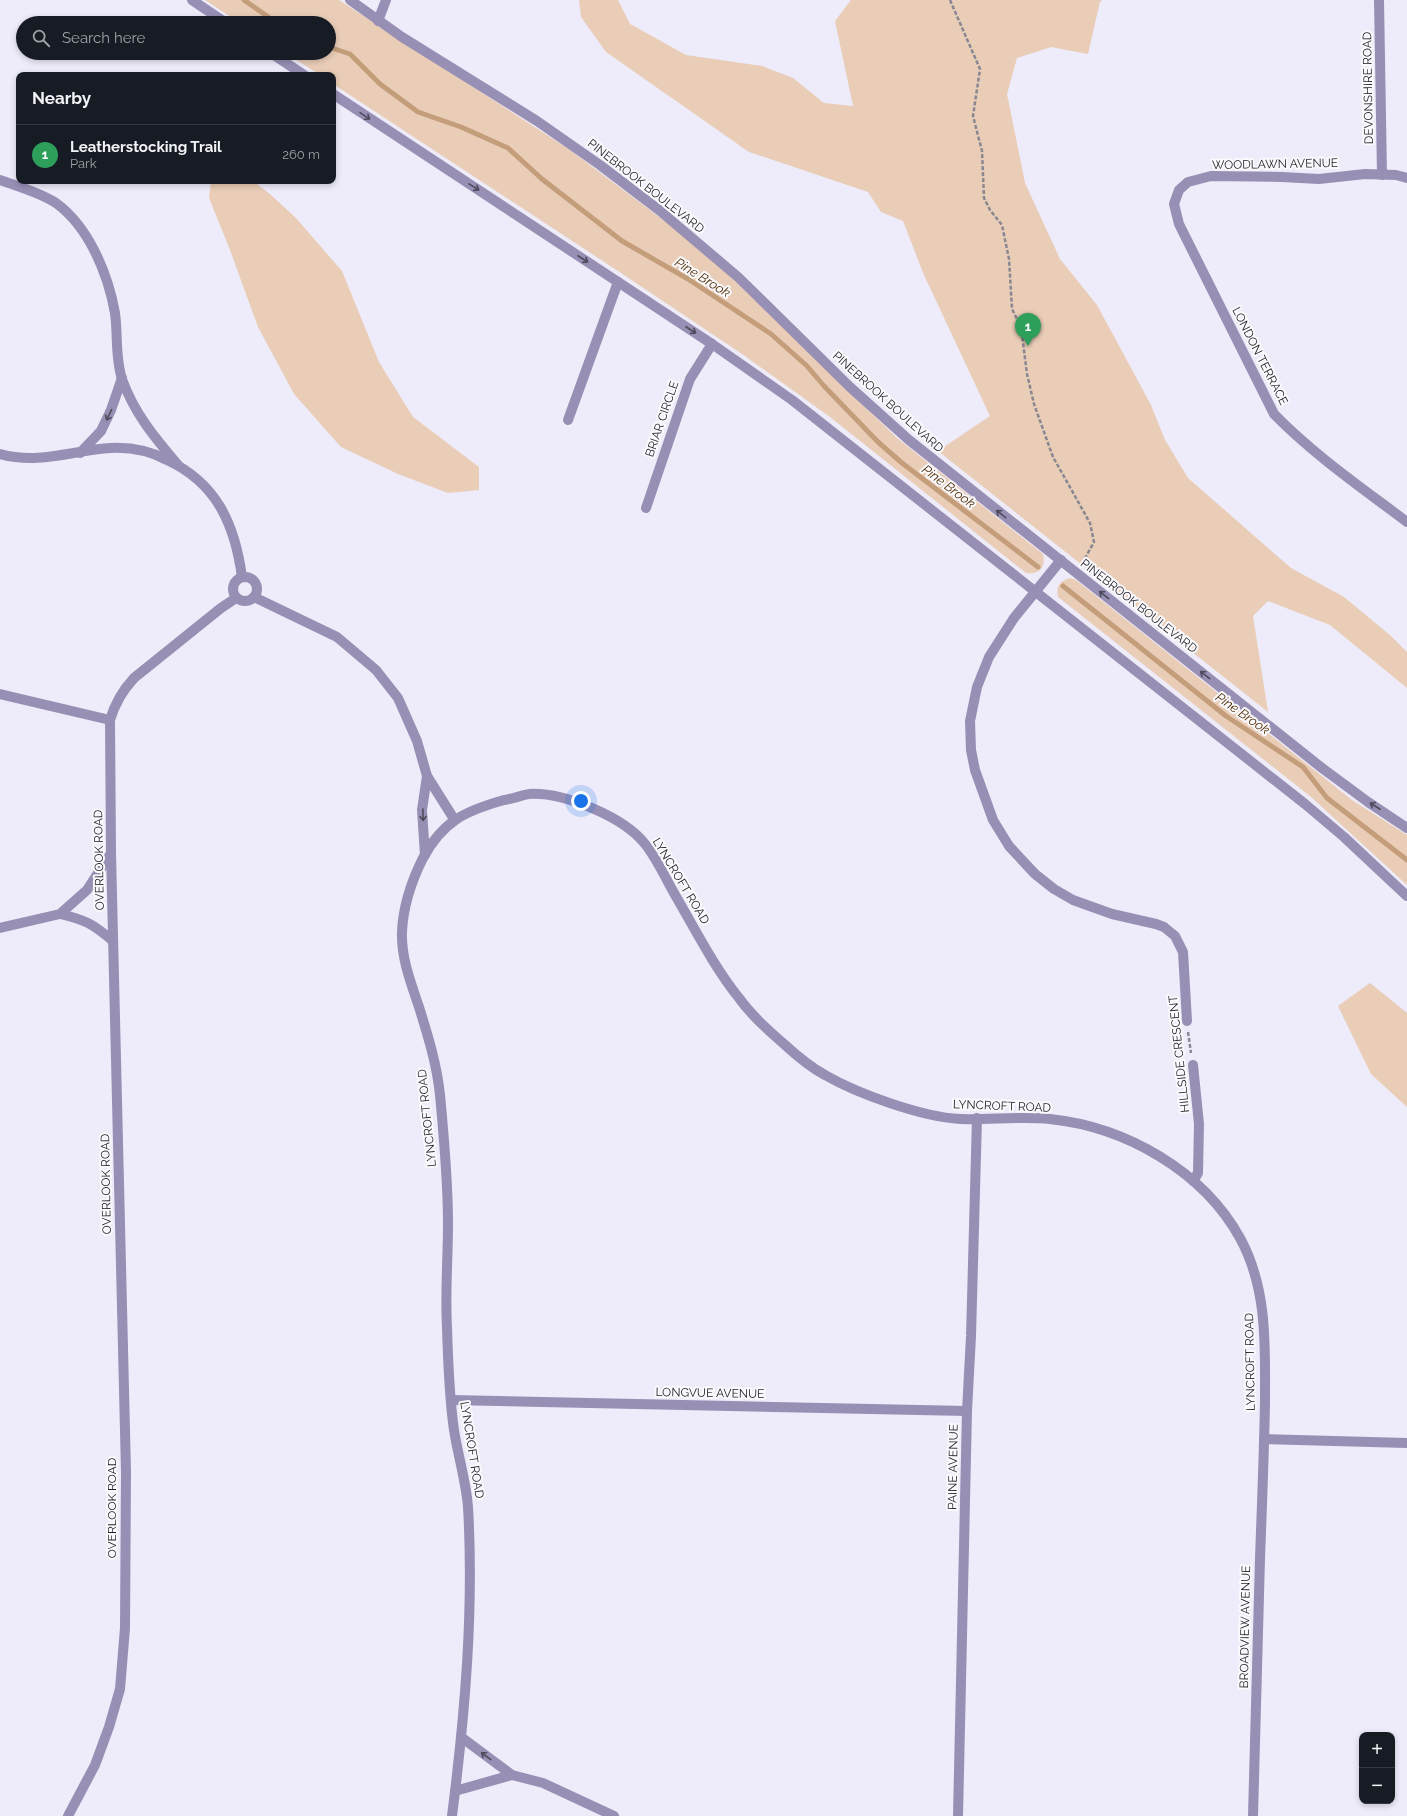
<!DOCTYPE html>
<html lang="en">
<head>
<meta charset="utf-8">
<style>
  body { margin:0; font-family:Raleway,sans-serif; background:#242831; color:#f1f3f6 }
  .controls { position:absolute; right:12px; bottom:12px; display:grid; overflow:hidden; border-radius:8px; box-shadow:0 2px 6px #0003 }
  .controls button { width:36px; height:36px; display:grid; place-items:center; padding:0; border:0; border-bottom:1px solid #363941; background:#171b24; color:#f1f3f6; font:20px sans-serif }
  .you { position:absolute; left:581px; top:801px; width:14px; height:14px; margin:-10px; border:3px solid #fff; border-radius:50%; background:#1a73e8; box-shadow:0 0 0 6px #1a73e833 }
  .badge { display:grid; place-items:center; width:26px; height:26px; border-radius:50%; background:#ea580c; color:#fff; font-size:13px; font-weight:700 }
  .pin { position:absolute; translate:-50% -33px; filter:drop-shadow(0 1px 2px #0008) }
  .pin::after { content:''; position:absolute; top:21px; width:14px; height:12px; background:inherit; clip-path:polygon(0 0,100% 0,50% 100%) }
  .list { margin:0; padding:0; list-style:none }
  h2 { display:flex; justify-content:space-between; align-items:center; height:52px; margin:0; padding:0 16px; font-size:17px }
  h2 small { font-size:13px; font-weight:400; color:#9ea1a6 }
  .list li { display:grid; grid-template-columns:26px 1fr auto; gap:12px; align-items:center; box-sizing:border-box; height:60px; padding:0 16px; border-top:1px solid #363941 }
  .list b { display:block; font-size:15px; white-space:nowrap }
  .list p { margin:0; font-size:13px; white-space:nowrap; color:#9ea1a6 }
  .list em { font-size:13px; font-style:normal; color:#9ea1a6 }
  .icon { flex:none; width:22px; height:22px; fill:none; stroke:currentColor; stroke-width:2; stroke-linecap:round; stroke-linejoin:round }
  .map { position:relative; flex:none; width:1407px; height:1816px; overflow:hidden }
  .search { position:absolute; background:#171b24; box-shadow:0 2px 6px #0003; left:16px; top:16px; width:320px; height:44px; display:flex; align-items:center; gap:10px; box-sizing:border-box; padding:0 14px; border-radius:22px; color:#9ea1a6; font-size:15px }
  .panel { position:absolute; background:#171b24; box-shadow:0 2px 6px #0003; left:16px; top:72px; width:320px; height:112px; border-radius:8px }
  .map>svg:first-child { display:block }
  .green { fill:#e9cdb7 }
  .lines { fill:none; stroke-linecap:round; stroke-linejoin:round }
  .stream { stroke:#c49d7b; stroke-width:5 }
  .path { stroke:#898791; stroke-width:2.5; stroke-dasharray:4 2; stroke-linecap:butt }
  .minor { stroke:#988fb5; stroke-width:10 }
  .oneway { stroke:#4f4b5d }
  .labels { text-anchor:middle; stroke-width:4; stroke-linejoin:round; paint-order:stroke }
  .street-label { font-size:12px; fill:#1f1e23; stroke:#fbfafe }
  .water-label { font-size:13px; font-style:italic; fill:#542e03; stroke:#fbfafe }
</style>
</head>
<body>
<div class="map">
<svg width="1407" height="1816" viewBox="0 0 1407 1816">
  <rect width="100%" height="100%" fill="#eeebfa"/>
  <!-- green -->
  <g class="green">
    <path d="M205,0h134l231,150 132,99 195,189 146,116c3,13 -3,21 -17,19l-196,-156 -88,-63 -121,-81 -288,-189v-9h-13l-34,-22h43v-30h-89z"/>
    <polygon points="579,0 618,0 630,24 686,55 762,66 793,78 824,103 853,106 835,21 851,0 1102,0 1100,2 1088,54 1051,47 1017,58 1007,94 1025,183 1060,259 1097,305 1151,405 1165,440 1188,478 1291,568 1344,597 1391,636 1407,652 1407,688 1330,625 1268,601 1253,616 1268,712 938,451 990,416 924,275 903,221 881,212 868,192 749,152 606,52 581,17"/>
    <polygon points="211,181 253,181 271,195 296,218 342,271 379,362 413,417 479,467 479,490 448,493 398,474 341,447 294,394 258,327 230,250 209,198"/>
    <path d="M1070,578l6,2 276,220 55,35v50l-96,-88 -253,-200c-2,-10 1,-16 12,-19z"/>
    <polygon points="1370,983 1407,1013 1407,1107 1371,1074 1338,1006"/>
  </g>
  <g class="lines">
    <!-- stream -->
    <g class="stream">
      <polyline points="244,0 277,23"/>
      <polyline points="329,47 350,54 380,84 418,112 461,127 508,148 542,179 622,241 688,279 771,334 807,366 824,386 878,442 902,463 1038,567"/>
      <polyline points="1063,586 1226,716 1303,767 1327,798 1407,860"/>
    </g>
    <!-- path -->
    <g class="path">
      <polyline points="950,0 980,69 973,116 982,151 984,198 990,210 1002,225 1009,259 1012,309 1021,327 1027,374 1034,404 1053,457 1090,523 1094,542 1084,560"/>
      <polyline points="1188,1032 1191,1053"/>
    </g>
    <!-- minor -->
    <g class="minor">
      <polyline points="192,0 226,23"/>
      <polyline points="350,0 402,37 537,121 600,165 659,210 738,277 850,387 909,440 1322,768 1368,802 1407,828"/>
      <polyline points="1379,0 1382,175"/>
      <polyline points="378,21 386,0"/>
      <polyline points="271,53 304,75"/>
      <polyline points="333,94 712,344 792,400 1305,804 1344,837 1407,896"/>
      <path d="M1407,178l-11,-3 -31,-1 -46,5 -37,-2 -71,-1 -23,6 -9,8 -5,14 5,20 95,190c40,41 88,74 133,108"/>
      <path d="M0,180c19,7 39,12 56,23 33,24 52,71 59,110 3,21 0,45 7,66 12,34 33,59 56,86"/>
      <polyline points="568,420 618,282"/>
      <polyline points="80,453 101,431 111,410 122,378"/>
      <path d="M0,454c40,11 73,-4 111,-6 20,-1 39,3 56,12 50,23 68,65 75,117"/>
      <polyline points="646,508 690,379 712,344"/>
      <polyline points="1061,560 1014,618 989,657 977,687 970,721 971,750 975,770 993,820 1009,846 1035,874 1054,889 1073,900 1112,914 1156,924 1164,927 1175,936 1183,952 1187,1021"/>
      <circle cx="245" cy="589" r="12"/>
      <polyline points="254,597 337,637 376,670 398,698 417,741 427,776 454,819"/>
      <polyline points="0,694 110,720"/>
      <polyline points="425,855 422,810 427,776"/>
      <path d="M60,914c26,6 33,10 53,27"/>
      <polyline points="0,928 60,914 87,890 111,853"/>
      <polyline points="1193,1181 1198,1173 1199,1124 1193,1065"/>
      <polyline points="451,1400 967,1411"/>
      <polyline points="1264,1439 1407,1443"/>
      <polyline points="461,1737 512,1775 543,1783 614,1816"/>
      <polyline points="455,1791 512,1775"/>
      <path d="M68,1816l27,-51 14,-38 11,-38 5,-61 1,-156 -15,-619 -1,-133c5,-17 12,-29 24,-42l87,-70 15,-10"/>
      <path d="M452,1816c13,-102 22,-206 16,-309 -2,-26 -10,-51 -14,-77 -5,-34 -6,-69 -7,-103 -2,-34 1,-69 1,-103 0,-43 -4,-87 -8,-129 -3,-30 -12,-59 -21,-88 -8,-24 -18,-49 -17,-75 1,-25 10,-52 21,-74 20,-37 42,-47 81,-58 3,0 23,-6 25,-6 35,-2 95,23 116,50 13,16 22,38 33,56 19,33 37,68 61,98 13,18 29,32 45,46 13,12 26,23 41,31 33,19 97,42 135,44 30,1 60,-3 90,0 76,8 153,52 190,119 28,51 25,109 25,164 -1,52 -3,104 -5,156 -3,86 -4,172 -7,258"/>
      <polyline points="958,1816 967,1411 971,1336 977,1118"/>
    </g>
  </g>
  <!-- one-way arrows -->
  <defs><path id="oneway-shaft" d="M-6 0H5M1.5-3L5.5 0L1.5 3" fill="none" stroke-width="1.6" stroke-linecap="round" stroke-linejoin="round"/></defs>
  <g class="oneway">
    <use href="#oneway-shaft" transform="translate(365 116) rotate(34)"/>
    <use href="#oneway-shaft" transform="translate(474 187) rotate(32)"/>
    <use href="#oneway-shaft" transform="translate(583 259) rotate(33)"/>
    <use href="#oneway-shaft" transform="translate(691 330) rotate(33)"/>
    <use href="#oneway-shaft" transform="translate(109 415) rotate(115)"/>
    <use href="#oneway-shaft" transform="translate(1001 514) rotate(-142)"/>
    <use href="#oneway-shaft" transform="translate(1104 595) rotate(-142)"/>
    <use href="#oneway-shaft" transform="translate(1205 675) rotate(-142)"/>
    <use href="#oneway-shaft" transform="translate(1375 806) rotate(-147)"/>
    <use href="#oneway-shaft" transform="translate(423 815) rotate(89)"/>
    <use href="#oneway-shaft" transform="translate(486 1756) rotate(-143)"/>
  </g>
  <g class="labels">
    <!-- street labels -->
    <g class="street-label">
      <text transform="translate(1368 88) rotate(-91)" y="4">DEVONSHIRE ROAD</text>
      <text transform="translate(1275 164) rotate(-1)" y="4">WOODLAWN AVENUE</text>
      <text transform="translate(646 186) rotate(38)" y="4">PINEBROOK BOULEVARD</text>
      <text transform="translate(1260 356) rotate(63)" y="4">LONDON TERRACE</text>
      <text transform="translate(888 402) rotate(42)" y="4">PINEBROOK BOULEVARD</text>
      <text transform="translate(662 419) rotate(-71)" y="4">BRIAR CIRCLE</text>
      <text transform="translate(1139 606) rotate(38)" y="4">PINEBROOK BOULEVARD</text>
      <text transform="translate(99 860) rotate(-91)" y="4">OVERLOOK ROAD</text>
      <text transform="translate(681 881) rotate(59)" y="4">LYNCROFT ROAD</text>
      <text transform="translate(1179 1054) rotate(-96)" y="4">HILLSIDE CRESCENT</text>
      <text transform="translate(1002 1106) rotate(2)" y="4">LYNCROFT ROAD</text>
      <text transform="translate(427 1118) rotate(-96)" y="4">LYNCROFT ROAD</text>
      <text transform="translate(106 1184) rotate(-91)" y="4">OVERLOOK ROAD</text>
      <text transform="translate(1250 1362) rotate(-91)" y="4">LYNCROFT ROAD</text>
      <text transform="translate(710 1393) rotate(1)" y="4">LONGVUE AVENUE</text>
      <text transform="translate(472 1450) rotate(81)" y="4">LYNCROFT ROAD</text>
      <text transform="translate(953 1467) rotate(-89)" y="4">PAINE AVENUE</text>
      <text transform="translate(112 1508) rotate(-90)" y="4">OVERLOOK ROAD</text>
      <text transform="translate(1245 1627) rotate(-89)" y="4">BROADVIEW AVENUE</text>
    </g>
    <!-- water labels -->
    <g class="water-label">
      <text transform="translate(703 277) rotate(32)" y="5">Pine Brook</text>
      <text transform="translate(949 486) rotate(37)" y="5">Pine Brook</text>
      <text transform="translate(1243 713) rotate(35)" y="5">Pine Brook</text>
    </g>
  </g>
</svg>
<div class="controls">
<button>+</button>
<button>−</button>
</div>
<div class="you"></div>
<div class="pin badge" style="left:1028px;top:346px;background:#2e9e5b">1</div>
<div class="search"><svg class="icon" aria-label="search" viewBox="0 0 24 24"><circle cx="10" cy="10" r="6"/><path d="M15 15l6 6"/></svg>Search here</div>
<section class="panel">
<h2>Nearby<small></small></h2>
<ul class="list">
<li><span class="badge" style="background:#2e9e5b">1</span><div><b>Leatherstocking Trail</b><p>Park</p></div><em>260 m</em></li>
</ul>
</section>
</div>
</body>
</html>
